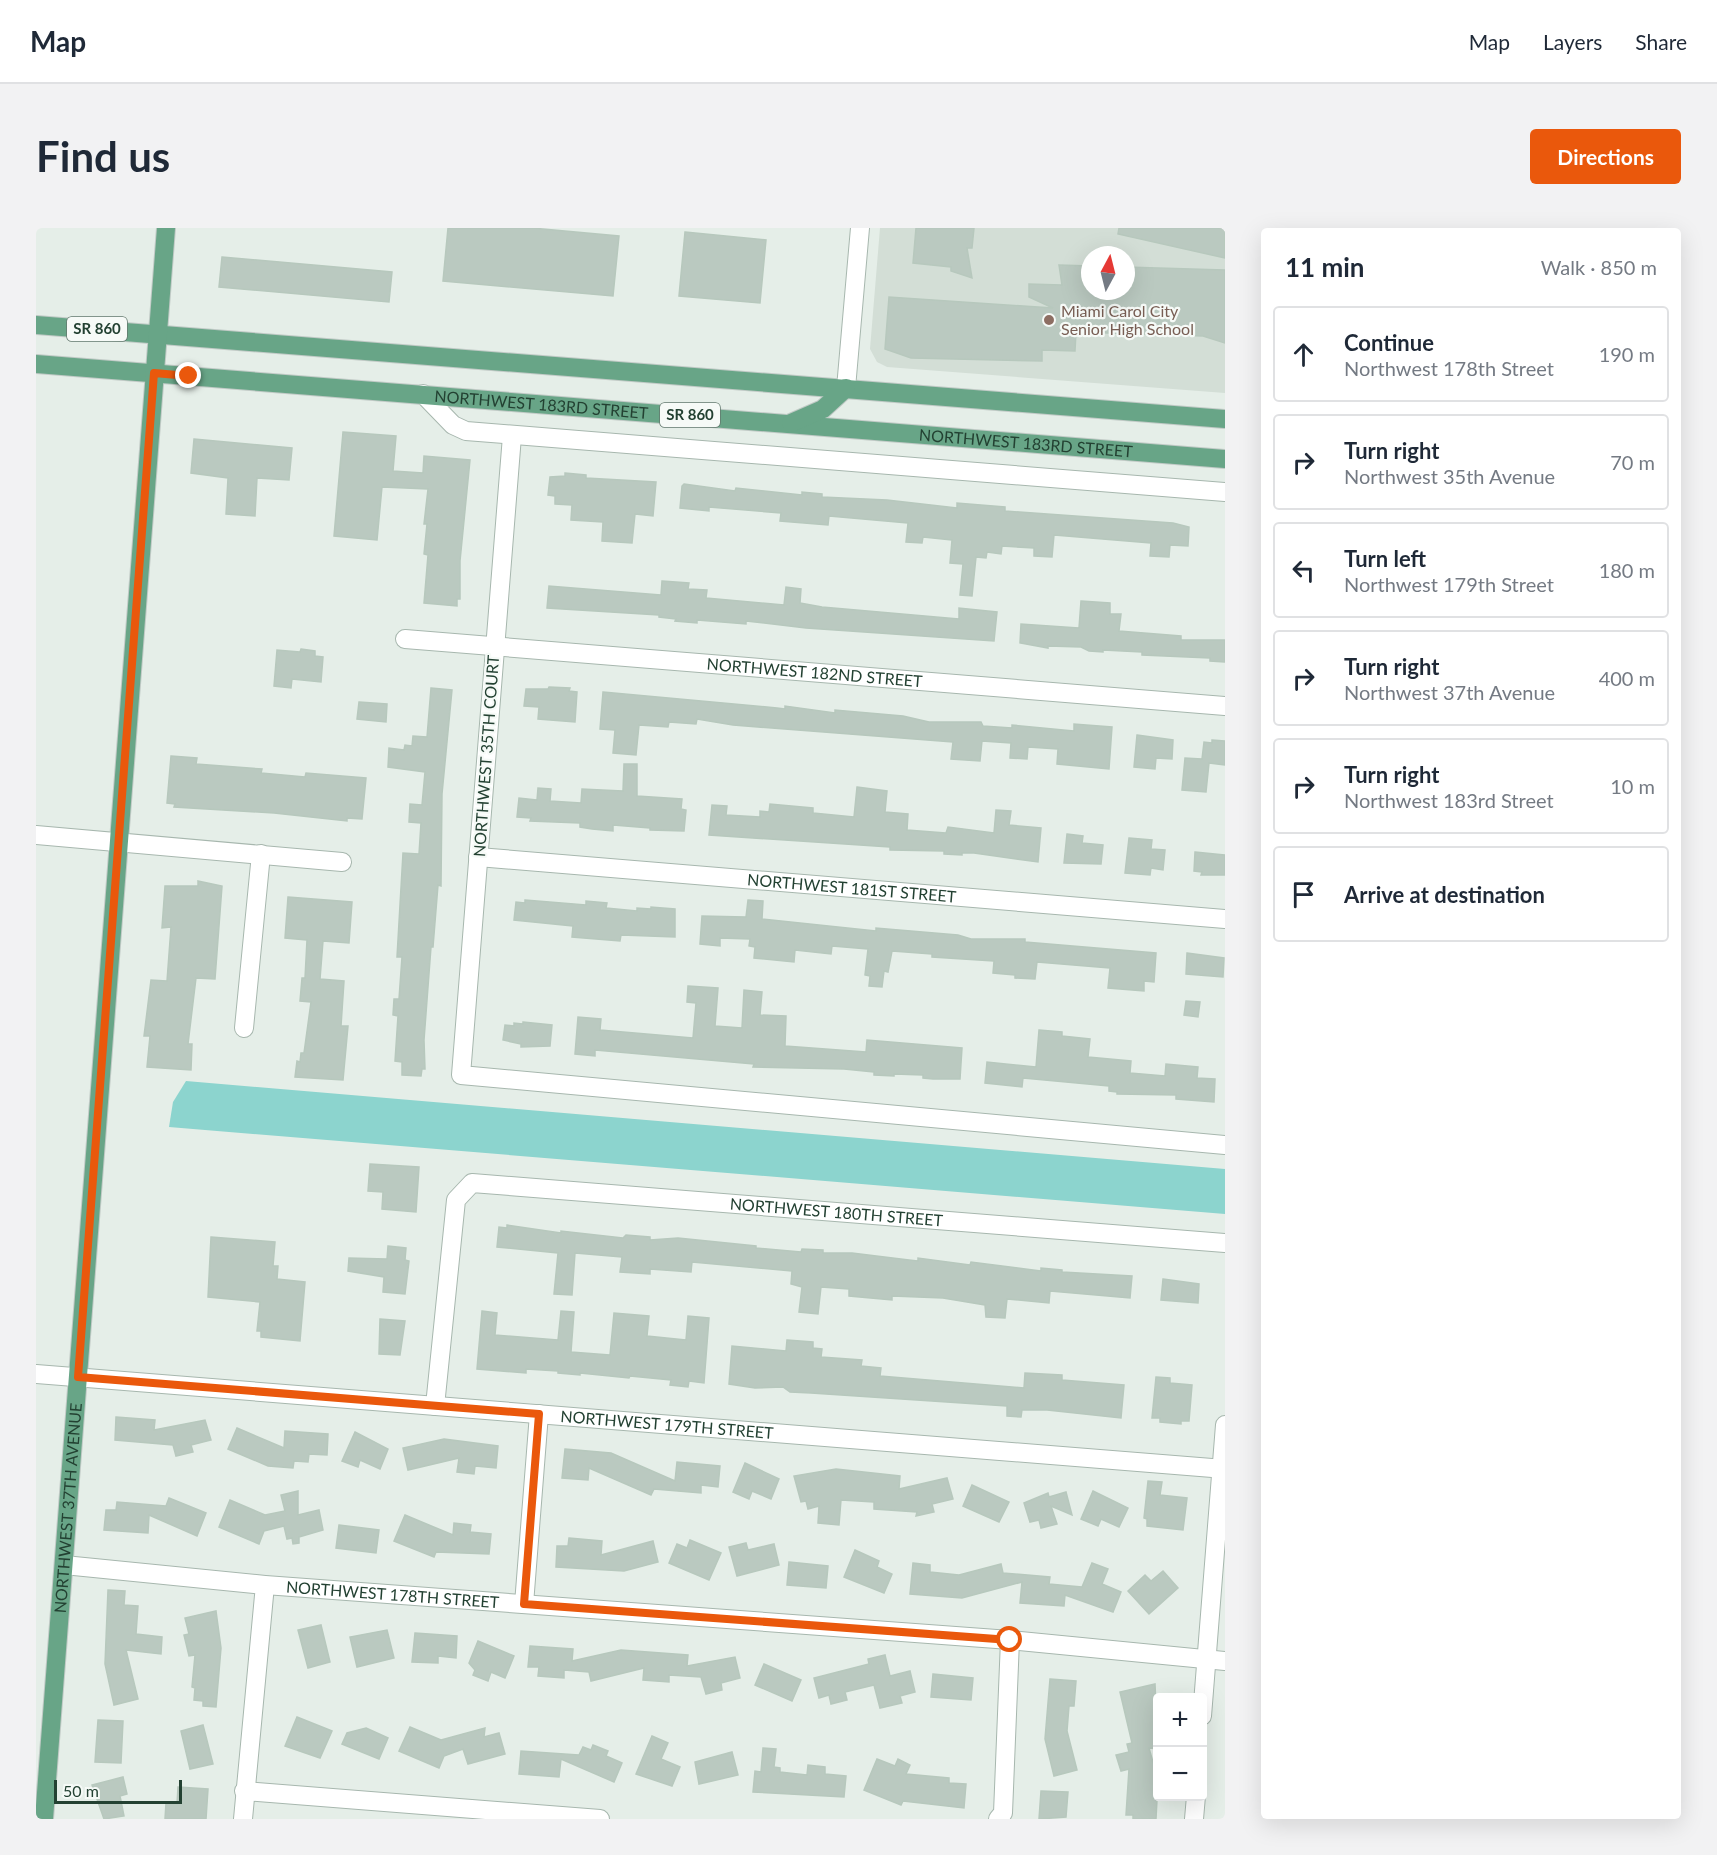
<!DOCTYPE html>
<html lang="en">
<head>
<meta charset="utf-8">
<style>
  body { margin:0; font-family:Lato,sans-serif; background:#f2f2f3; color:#1f2937 }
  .controls { position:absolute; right:18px; bottom:18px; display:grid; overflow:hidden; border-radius:6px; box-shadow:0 6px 24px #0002 }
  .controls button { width:54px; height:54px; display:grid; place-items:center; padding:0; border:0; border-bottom:2px solid #e0e1e3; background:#fff; color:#1f2937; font:30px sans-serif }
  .compass { position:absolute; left:1045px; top:18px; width:54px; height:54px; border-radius:50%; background:#fff; box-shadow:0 6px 24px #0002; rotate:7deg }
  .scale { position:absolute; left:18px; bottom:15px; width:128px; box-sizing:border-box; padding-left:6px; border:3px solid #234132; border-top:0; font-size:16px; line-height:21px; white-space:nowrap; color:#234132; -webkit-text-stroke:4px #f6faf7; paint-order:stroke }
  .stop { position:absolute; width:18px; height:18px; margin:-14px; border:4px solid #ea580c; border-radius:50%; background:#fff }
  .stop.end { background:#ea580c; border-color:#fff; box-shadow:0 2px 6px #0008 }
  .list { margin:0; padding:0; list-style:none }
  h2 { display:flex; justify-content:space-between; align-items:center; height:78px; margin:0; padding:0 24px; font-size:26px }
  h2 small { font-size:20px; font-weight:400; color:#747a83 }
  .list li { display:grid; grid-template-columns:39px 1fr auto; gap:18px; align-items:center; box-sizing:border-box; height:96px; margin:0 12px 12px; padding:0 12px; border:2px solid #e0e1e3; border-radius:6px }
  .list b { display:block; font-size:22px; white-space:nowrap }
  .list p { margin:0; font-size:20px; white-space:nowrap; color:#747a83 }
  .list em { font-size:20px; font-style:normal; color:#747a83 }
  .icon { flex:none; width:33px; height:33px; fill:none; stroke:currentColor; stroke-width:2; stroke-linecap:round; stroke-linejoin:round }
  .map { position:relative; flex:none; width:1189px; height:1591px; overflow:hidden; border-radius:6px }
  header { display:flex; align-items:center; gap:36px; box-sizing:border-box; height:84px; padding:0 30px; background:#fff; border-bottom:2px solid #e0e1e3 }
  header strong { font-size:28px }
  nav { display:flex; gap:33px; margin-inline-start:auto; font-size:21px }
  .intro { display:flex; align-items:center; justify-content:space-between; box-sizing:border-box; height:144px; padding:0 36px }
  h1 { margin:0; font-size:42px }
  .button { padding:15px 27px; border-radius:6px; background:#ea580c; color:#fff; font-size:21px; font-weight:700 }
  main { display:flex; gap:36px; padding:0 36px }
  aside { flex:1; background:#fff; border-radius:6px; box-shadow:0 6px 24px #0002 }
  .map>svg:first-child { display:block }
  .built { fill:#d3ded6; fill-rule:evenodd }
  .water { fill:#8cd4ce }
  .building { fill:#bac9c0; stroke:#b7c8bd; stroke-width:1.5 }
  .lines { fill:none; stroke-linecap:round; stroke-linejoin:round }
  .minor-casing { stroke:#a7b7ae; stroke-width:20 }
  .major-casing { stroke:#c1cac6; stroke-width:20 }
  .minor { stroke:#fff; stroke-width:18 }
  .major { stroke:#68a587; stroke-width:18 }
  .route { stroke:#ea580c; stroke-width:8 }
  .education-dot { fill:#8d6e63; stroke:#f6faf7; stroke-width:2 }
  .labels { text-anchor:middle; stroke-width:4.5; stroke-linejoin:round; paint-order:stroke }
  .shield { fill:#f6faf7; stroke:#62786d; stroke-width:1.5 }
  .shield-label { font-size:15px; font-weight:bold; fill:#234132 }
  .education-label { font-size:16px; fill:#785e54; stroke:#f6faf7; text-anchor:start }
  .street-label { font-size:16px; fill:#234132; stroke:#f6faf7 }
</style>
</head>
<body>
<header>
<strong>Map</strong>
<nav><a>Map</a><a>Layers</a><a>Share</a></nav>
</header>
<div class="intro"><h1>Find us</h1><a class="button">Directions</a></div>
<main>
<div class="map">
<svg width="1189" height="1591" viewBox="0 0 1189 1591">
  <rect width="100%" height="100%" fill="#e5eee8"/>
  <!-- built -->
  <path class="built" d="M844,0h345v165l-338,-26 -10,-5 -7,-13zM1054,27h36v36h-36z"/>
  <!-- water -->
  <polygon class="water" points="150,853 1189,941 1189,986 133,899 137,874"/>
  <!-- building -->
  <g class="building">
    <polygon points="412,0 496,0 583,8 577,68 407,53"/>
    <polygon points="880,0 938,0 936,20 931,20 936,50 915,43 915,39 877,35"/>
    <polygon points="1083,0 1189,0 1189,30 1082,6"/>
    <polygon points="649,4 730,12 724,75 643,68"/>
    <polygon points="186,29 356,44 353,74 183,59"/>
    <polygon points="1023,37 1054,38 1054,63 1090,63 1090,39 1189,42 1189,115 1167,108 1040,104 1039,123 1006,122 1006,133 875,130 849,121 853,69 1017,80 993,69 993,56 1026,57"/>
    <polygon points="307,204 360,208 357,243 387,245 388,228 434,232 424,333 424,371 421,371 421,378 388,375 392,327 388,326 391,296 388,296 392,261 346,259 341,312 298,308"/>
    <polygon points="158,211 256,220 253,252 221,250 219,288 190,286 192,250 155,245"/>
    <polygon points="529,245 550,247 550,250 620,254 617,288 599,286 596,315 566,313 567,294 535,292 536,277 519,276 519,268 512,267 514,249 529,248"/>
    <polygon points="648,256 699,263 700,260 766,267 766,264 786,266 786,269 851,272 921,280 921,275 969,279 969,283 1137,295 1153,299 1152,318 1134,317 1133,329 1114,328 1115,315 1018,307 1016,329 998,328 998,320 966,318 965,326 951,324 950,330 940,329 936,368 924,367 927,336 914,335 916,312 887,309 886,315 870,314 872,295 793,288 792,297 744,293 745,285 673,279 673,283 644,280 646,258"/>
    <polygon points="626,353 653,355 652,361 671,362 670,370 748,377 750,359 765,361 764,375 786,379 923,391 923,380 961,384 958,413 770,400 710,393 710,396 661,392 661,395 639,393 640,391 623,389 623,387 511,380 513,358 625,367"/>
    <polygon points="1045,373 1074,375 1074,386 1085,386 1083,403 1145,408 1145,412 1189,412 1189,434 1174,433 1174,430 1106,427 1106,424 1067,422 1067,424 1053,423 1045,419 1012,418 1012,420 984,415 985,396 1043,400"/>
    <polygon points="265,421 279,423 279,428 287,429 285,454 256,451 255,460 238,458 241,422 264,424"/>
    <polygon points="513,459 534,460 533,463 541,464 539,494 502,491 503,479 488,478 490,461 512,461"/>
    <polygon points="395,460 416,462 406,566 405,658 402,657 397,719 395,719 388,812 389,841 386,841 385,848 366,847 366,834 359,833 362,788 357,787 358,771 363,771 366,729 361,729 367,625 383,626 385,595 373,594 374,576 386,577 389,544 352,539 353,520 368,522 369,517 376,518 377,508 391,509"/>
    <polygon points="567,464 741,480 749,481 749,478 799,485 799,482 867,488 893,494 945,494 947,498 976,500 976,497 1038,503 1038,496 1076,499 1073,541 1021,536 1022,521 992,519 991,531 974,530 975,515 946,513 944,533 915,531 917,514 697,497 661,491 660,496 633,494 632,499 603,497 600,527 577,525 579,502 564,501"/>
    <polygon points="323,474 351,476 350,494 321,491"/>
    <polygon points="1101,507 1137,512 1136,531 1120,530 1119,541 1098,539"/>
    <polygon points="1176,512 1189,513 1189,537 1173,535 1170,564 1146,562 1149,530 1166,531 1168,514 1176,515"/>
    <polygon points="135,528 161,530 160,536 226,541 225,545 269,549 270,545 330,550 326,591 311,590 311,593 238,585 138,579 139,576 131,575"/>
    <polygon points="588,536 601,536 601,568 646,571 645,581 650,582 648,603 614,602 614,600 577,597 577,603 556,601 544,599 544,595 494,593 495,590 481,589 483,570 501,572 502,560 515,561 514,573 545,575 546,561 587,563"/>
    <polygon points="821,559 851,563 849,584 872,586 871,602 910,605 912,599 958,605 960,582 975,583 973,597 1005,600 1002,634 938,625 926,625 926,627 908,626 908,623 854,622 854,619 673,607 676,577 691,578 690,587 724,589 724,583 733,584 734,576 777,580 777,585 818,589"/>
    <polygon points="1031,606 1047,608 1046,615 1067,617 1065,636 1028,635"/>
    <polygon points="1093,610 1116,612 1115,621 1129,622 1127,642 1115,640 1114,647 1089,645"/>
    <polygon points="1159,624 1189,627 1189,647 1165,647 1166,644 1158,643"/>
    <polygon points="162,653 186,658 179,751 160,750 152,816 156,816 155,842 111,839 114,808 108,808 115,752 131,753 135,699 126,700 129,658 162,658"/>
    <polygon points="252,669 316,674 313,715 287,713 284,751 308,753 305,798 312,798 307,852 259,849 261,833 264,834 265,825 268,825 275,774 264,773 266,750 269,750 271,712 249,710"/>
    <polygon points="489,672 550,677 550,673 571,675 570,680 601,683 601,680 615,681 615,679 639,681 639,709 585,707 584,713 536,709 537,698 478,692 480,674 489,675"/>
    <polygon points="712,672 727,673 726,691 840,703 840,700 922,707 935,711 989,711 989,714 1120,725 1118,754 1108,753 1108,763 1072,760 1074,740 1001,734 999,751 979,750 979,747 957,745 958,733 896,729 896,726 856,723 852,744 848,743 846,759 833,758 834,748 829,747 832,721 796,718 795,726 759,722 758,734 718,730 719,719 713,718 714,711 684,710 684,718 664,716 666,688 710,689"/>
    <polygon points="1151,725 1188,730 1187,749 1150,746"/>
    <polygon points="652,758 682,760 679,798 706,800 708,762 726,764 724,787 750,788 749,818 830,824 831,812 926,820 924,851 897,851 887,850 887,847 858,846 858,848 838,847 838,844 808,841 717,839 718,836 559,822 559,828 539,826 542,789 565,791 564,802 657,810 660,775 651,774"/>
    <polygon points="1150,773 1164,774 1162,789 1148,787"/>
    <polygon points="487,794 516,797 514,818 485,819 485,816 467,812 469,797 478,798 478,795 487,796"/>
    <polygon points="1003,802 1026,804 1026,808 1054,811 1052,829 1095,833 1094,845 1129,848 1130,836 1162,839 1161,850 1179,851 1178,874 1140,871 1140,867 1081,866 1081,864 1073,863 1073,858 987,850 986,859 949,855 951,834 1000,839"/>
    <polygon points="334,936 383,939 380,984 346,981 347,964 332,963"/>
    <polygon points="471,997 525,1005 525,1003 587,1010 590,1007 614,1009 614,1012 642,1010 720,1018 720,1020 765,1024 766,1021 787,1022 787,1025 816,1025 873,1032 882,1033 882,1030 934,1037 935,1034 997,1042 1005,1043 1005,1040 1026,1042 1026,1044 1096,1048 1094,1070 1014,1063 1013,1075 971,1071 969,1090 950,1089 949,1077 907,1070 856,1068 856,1072 813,1068 813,1061 785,1059 782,1086 763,1084 766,1059 755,1056 756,1043 656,1034 655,1044 614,1041 614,1046 584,1044 586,1029 539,1025 536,1067 518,1066 522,1025 461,1019 463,999 471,1000"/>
    <polygon points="175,1009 239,1014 237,1038 242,1038 241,1051 269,1054 264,1113 225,1109 225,1103 221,1103 224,1074 172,1069"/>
    <polygon points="352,1018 370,1020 369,1032 373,1033 369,1066 347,1064 348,1049 312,1043 313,1030 351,1031"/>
    <polygon points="1127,1051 1163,1056 1162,1075 1125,1072"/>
    <polygon points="446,1083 461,1085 459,1107 522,1112 525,1083 538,1084 535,1124 574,1127 578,1085 613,1088 611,1108 650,1112 652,1088 673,1090 668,1155 653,1153 652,1159 634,1157 635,1152 594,1148 593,1150 544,1145 544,1147 522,1145 522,1143 490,1141 490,1145 441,1141"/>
    <polygon points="344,1091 369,1093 364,1127 343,1126"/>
    <polygon points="751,1112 777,1114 777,1120 786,1121 785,1129 826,1132 825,1138 845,1140 844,1148 988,1160 989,1145 1026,1147 1026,1152 1088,1157 1085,1190 1011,1182 986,1182 985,1189 971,1188 971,1178 775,1165 754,1164 747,1159 719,1160 693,1156 696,1118 750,1123"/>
    <polygon points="1120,1149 1134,1150 1134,1155 1156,1157 1153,1193 1145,1193 1145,1196 1124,1194 1124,1190 1116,1190"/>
    <polygon points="80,1189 119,1192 118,1202 169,1192 175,1212 155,1217 157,1224 140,1228 137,1217 79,1212"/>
    <polygon points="201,1200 248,1220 249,1203 292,1206 291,1227 273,1226 272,1234 258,1233 257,1240 232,1238 192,1221"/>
    <polygon points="319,1204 352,1221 344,1241 324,1232 322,1239 306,1233"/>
    <polygon points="408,1211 462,1218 460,1240 439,1238 438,1246 421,1244 423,1230 372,1242 367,1220"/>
    <polygon points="529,1221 575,1225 639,1253 641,1234 684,1238 682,1259 665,1257 665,1265 618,1261 615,1267 553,1240 552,1252 526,1250"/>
    <polygon points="709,1235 743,1251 735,1271 716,1263 713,1271 697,1264"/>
    <polygon points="800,1241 864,1248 863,1261 911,1250 917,1271 896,1276 898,1284 880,1288 881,1284 838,1281 838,1274 805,1272 803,1297 782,1295 783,1278 772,1281 770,1273 765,1274 758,1248"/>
    <polygon points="1112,1253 1126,1254 1124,1267 1151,1270 1147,1302 1111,1298 1111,1291 1108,1290"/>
    <polygon points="936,1257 973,1274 963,1294 927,1278"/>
    <polygon points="262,1263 262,1287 283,1282 287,1302 263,1309 263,1315 257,1316 256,1310 251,1311 248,1298 228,1303 223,1316 183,1299 194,1272 229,1287 249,1283 245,1267"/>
    <polygon points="1057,1263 1092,1280 1083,1299 1065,1291 1062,1298 1045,1291"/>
    <polygon points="1030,1264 1036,1287 1015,1278 1021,1296 1005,1300 1003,1292 994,1294 988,1275 1012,1265 1013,1269"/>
    <polygon points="133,1270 170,1285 161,1308 113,1287 112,1305 68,1302 70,1282 80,1282 81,1274 130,1278"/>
    <polygon points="369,1287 417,1307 418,1295 435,1297 434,1304 455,1306 453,1326 400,1324 398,1329 358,1313"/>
    <polygon points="303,1297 343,1302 340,1325 300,1320"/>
    <polygon points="533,1310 566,1313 565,1327 617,1313 622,1334 588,1343 520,1339 521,1318 532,1318"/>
    <polygon points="654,1312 685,1325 673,1352 633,1335 641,1316 651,1320"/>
    <polygon points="710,1315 712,1322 738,1316 743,1337 701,1348 693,1319"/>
    <polygon points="819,1322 843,1333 841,1339 856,1346 848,1365 808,1349"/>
    <polygon points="753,1334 792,1338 790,1360 751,1357"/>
    <polygon points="877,1335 894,1337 894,1344 923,1347 965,1336 967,1345 1014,1349 1013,1356 1046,1359 1056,1335 1072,1341 1066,1356 1085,1364 1077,1384 1029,1367 1028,1378 984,1375 986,1354 926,1370 874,1366"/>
    <polygon points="1127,1343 1142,1360 1113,1386 1092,1363 1109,1347 1115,1353"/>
    <polygon points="72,1362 89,1363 88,1377 102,1378 100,1406 126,1409 125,1426 90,1422 102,1471 78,1477 69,1436"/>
    <polygon points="180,1383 185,1420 180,1479 167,1478 167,1473 158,1472 159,1460 156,1459 159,1427 153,1428 148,1407 153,1406 149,1390"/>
    <polygon points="285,1397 294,1434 272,1440 262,1402"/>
    <polygon points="351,1402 358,1430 321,1439 314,1409"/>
    <polygon points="379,1405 421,1408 420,1430 402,1428 402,1435 376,1434"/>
    <polygon points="442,1413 478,1428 469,1450 455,1444 452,1453 437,1447 439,1442 433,1435"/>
    <polygon points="494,1418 537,1421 536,1433 585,1422 652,1427 651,1438 699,1429 704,1450 685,1455 686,1462 670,1466 665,1449 633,1447 633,1454 607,1452 608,1440 555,1453 553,1444 528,1442 528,1450 502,1448 503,1439 492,1439"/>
    <polygon points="849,1427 854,1448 874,1443 879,1464 864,1468 866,1475 844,1480 838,1457 809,1464 811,1472 795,1476 793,1467 783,1470 778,1450 833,1436 832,1431"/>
    <polygon points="728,1436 765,1452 756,1473 719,1457"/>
    <polygon points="897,1446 937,1450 935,1472 895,1469"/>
    <polygon points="1014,1451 1040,1453 1038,1478 1033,1478 1031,1503 1041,1542 1018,1548 1009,1511"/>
    <polygon points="1119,1456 1122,1521 1113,1520 1122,1552 1120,1591 1097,1591 1097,1587 1090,1587 1093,1541 1085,1543 1080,1527 1093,1524 1091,1516 1096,1515 1084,1464"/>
    <polygon points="261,1489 296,1503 284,1530 249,1518"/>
    <polygon points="62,1492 87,1493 85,1535 59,1534"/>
    <polygon points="167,1497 177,1536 154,1541 145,1503"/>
    <polygon points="374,1499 405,1512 449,1500 448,1509 463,1505 469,1526 432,1536 427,1521 408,1528 403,1540 363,1523"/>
    <polygon points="330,1500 352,1510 343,1531 306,1516 311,1505"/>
    <polygon points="616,1508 632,1515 625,1531 644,1539 636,1558 600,1546"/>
    <polygon points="557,1517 572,1523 570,1528 586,1535 578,1554 525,1531 523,1549 483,1546 485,1523 543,1527 547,1519 555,1522"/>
    <polygon points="727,1520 740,1521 738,1539 744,1540 744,1544 771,1547 772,1537 789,1539 789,1546 810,1548 808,1569 717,1564 719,1543 725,1544"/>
    <polygon points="696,1524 702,1547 663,1556 659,1534"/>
    <polygon points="841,1531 859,1538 862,1531 874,1537 870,1546 913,1550 913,1555 930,1556 928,1580 867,1573 865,1577 828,1562"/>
    <polygon points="87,1549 91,1566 84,1568 88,1588 68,1591 56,1557"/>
    <polygon points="142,1559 172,1561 170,1591 129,1591 130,1575 141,1576"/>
    <polygon points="1005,1563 1032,1564 1030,1589 1003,1591"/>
  </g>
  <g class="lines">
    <defs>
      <g id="minor">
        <polyline points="810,160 824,0"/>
        <polyline points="387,166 417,197 430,203 1189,264"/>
        <polyline points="476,208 425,847 1189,917"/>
        <path id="s1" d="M369,411l820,67"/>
        <polyline points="0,607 306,634"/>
        <path id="s2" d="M442,629l747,62"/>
        <polyline points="208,800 225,626"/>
        <path id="s3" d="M0,1146l1189,95"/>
        <path id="s4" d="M399,1178l21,-206 16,-17 753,60"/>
        <path id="s5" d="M28,1337l201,20 745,55 215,21"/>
        <polyline points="488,1376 503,1186"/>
        <polyline points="1166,1488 1189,1197"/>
        <polyline points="208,1563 564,1591"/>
        <polyline points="207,1591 229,1357"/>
        <polyline points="962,1591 967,1585 974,1412"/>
        <polyline points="1158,1591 1160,1568"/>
      </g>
      <g id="major">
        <polyline points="0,97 1189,191"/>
        <path id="s6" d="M0,136l1189,95"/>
        <polyline points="755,195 787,181 810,160"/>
        <path id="s7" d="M8,1591l122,-1591"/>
      </g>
    </defs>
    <!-- minor casing -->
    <use href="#minor" class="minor-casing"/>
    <!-- major casing -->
    <use href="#major" class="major-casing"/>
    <!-- minor -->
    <use href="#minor" class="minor"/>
    <!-- major -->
    <use href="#major" class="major"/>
  </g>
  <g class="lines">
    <!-- route -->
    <polyline class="route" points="153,148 118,145 42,1149 503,1186 488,1376 974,1412"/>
  </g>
  <!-- markers -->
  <circle class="education-dot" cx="1013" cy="92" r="6"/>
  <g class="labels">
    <!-- shield labels -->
    <g class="shield">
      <rect x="31" y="89" width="60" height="24" rx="4.5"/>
      <rect x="624" y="175" width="60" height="24" rx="4.5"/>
    </g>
    <g class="shield-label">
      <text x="61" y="106">SR 860</text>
      <text x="654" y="192">SR 860</text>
    </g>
    <!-- education labels -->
    <g class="education-label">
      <text x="1025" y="89">Miami Carol City<tspan x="1025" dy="18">Senior High School</tspan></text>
    </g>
    <!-- street labels -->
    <g class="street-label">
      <text dy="6" stroke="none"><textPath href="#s6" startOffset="507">NORTHWEST 183RD STREET</textPath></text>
      <text dy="6" stroke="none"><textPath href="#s6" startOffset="993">NORTHWEST 183RD STREET</textPath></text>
      <text dy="6" stroke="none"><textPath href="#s1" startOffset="411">NORTHWEST 182ND STREET</textPath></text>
      <text transform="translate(450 528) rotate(-86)" y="6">NORTHWEST 35TH COURT</text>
      <text dy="6" stroke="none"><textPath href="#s2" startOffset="375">NORTHWEST 181ST STREET</textPath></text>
      <text dy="6" stroke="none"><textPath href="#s4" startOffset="596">NORTHWEST 180TH STREET</textPath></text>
      <text dy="6" stroke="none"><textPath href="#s3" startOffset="633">NORTHWEST 179TH STREET</textPath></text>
      <text dy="6" stroke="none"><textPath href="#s7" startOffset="312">NORTHWEST 37TH AVENUE</textPath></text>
      <text dy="6" stroke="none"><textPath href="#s5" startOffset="330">NORTHWEST 178TH STREET</textPath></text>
    </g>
  </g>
</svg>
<div class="controls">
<button>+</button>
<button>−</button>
</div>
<svg class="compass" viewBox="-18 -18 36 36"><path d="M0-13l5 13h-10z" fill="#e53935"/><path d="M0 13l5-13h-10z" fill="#747a83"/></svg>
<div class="scale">50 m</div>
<div class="stop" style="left:974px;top:1412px"></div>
<div class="stop end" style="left:153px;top:148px"></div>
</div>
<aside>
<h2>11 min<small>Walk · 850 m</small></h2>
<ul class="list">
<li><svg class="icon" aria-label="ahead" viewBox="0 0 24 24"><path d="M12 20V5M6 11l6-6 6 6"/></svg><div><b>Continue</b><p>Northwest 178th Street</p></div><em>190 m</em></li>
<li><svg class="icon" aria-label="right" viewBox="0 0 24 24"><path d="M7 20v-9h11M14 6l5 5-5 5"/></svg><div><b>Turn right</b><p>Northwest 35th Avenue</p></div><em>70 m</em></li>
<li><svg class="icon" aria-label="left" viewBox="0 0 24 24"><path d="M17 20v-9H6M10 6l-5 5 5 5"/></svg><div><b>Turn left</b><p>Northwest 179th Street</p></div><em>180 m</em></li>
<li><svg class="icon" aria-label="right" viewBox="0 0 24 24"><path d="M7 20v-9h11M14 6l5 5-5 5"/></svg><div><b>Turn right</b><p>Northwest 37th Avenue</p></div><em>400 m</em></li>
<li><svg class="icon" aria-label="right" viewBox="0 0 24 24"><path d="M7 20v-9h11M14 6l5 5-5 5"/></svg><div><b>Turn right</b><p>Northwest 183rd Street</p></div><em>10 m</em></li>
<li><svg class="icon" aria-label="arrive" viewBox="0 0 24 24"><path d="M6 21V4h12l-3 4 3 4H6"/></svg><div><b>Arrive at destination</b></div></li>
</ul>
</aside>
</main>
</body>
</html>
